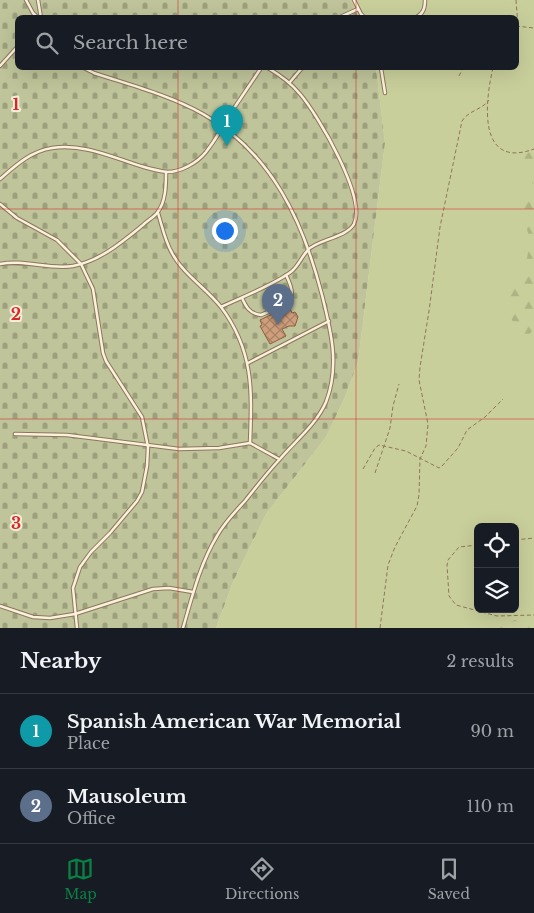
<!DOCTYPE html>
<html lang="en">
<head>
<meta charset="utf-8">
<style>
  body { margin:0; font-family:"Libre Baskerville",serif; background:#20242c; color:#f1f3f6 }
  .controls { position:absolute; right:15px; bottom:15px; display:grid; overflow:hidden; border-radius:8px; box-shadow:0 5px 20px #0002 }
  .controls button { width:45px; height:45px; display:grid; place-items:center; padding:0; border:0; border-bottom:1px solid #363941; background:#171b24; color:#f1f3f6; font:25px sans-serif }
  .you { position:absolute; left:224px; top:230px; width:18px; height:18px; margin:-12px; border:4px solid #fff; border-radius:50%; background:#1a73e8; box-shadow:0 0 0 8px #1a73e833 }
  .badge { display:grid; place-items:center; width:32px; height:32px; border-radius:50%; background:#0b8043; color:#fff; font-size:16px; font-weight:700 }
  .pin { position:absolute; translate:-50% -41px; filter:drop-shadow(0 1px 2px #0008) }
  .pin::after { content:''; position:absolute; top:26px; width:18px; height:15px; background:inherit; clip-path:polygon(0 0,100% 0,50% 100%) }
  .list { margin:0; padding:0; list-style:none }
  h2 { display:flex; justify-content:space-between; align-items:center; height:65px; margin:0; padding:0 20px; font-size:21px }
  h2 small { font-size:16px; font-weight:400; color:#9ea1a6 }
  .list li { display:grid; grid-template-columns:32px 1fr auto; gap:15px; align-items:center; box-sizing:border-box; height:75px; padding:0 20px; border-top:1px solid #363941 }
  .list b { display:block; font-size:19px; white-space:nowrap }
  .list p { margin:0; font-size:16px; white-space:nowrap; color:#9ea1a6 }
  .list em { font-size:16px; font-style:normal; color:#9ea1a6 }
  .icon { flex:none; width:28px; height:28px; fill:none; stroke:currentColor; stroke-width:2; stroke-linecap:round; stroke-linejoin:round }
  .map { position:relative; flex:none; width:534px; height:628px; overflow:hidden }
  .search { position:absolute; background:#171b24; box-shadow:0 5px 20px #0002; left:15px; right:15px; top:15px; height:55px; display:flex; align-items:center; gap:12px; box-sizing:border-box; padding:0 18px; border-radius:8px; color:#9ea1a6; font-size:19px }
  .sheet { height:215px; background:#171b24 }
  nav { display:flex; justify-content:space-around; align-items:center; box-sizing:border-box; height:70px; border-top:1px solid #363941; background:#171b24; font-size:14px; color:#9ea1a6 }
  nav a { display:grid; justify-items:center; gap:2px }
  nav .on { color:#0b8043 }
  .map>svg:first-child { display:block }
  .grass { fill:#c9cf9b; fill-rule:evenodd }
  .forest { fill:url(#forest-firs) }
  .cemetery { fill:url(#cemetery-stones) }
  .building { fill:url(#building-cross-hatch); stroke:#8d5f41 }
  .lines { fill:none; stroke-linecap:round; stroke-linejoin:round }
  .service-casing { stroke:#8d765c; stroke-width:4.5 }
  .path { stroke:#8d765c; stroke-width:1; stroke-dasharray:4 2.5; stroke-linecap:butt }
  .service { stroke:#faf1dc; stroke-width:2.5 }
  .grid { fill:none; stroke:#d62828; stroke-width:1; stroke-opacity:0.55 }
  .grid-label { font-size:16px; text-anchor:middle; font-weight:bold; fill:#d62828; stroke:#f7eed8; stroke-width:4; stroke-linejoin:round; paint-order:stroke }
</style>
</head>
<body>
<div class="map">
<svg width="534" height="628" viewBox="0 0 534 628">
  <defs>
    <pattern id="forest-firs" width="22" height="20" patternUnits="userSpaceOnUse" patternTransform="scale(1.25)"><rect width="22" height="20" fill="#c9cf9b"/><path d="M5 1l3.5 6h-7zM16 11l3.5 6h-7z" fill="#aeb285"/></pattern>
    <pattern id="cemetery-stones" width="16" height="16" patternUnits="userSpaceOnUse" patternTransform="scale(1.25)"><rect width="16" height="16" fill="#bfc49a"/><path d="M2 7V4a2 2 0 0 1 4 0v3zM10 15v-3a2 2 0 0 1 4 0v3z" fill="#9ca07d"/></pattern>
    <pattern id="building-cross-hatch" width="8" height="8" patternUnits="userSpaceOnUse" patternTransform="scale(1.25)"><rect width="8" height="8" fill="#cf9f7d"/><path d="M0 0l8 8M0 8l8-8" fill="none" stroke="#a98266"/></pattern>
  </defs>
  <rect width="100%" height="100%" fill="#f0e4c8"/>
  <!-- grass -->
  <path class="grass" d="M351,0h183v628h-318l17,-46 33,-68 60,-77 19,-40 13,-35 27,-219 -9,-75h140v-50l-157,-1zM478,527h37v82h-37z"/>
  <!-- forest -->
  <g class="forest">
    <path d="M534,152v178l-6,5c-14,-5 -18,-18 -22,-32l10,-18 11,-27 3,-18 -8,-28 3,-12 7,-14v-25l-19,1 -6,-3 1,-4z"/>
    <polygon points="515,620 524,624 534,623 534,628 495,628"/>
  </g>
  <!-- cemetery -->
  <polygon class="cemetery" points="0,0 351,0 359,17 18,18 18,68 376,68 385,143 358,362 345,397 326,437 266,514 233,582 216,628 0,628"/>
  <!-- building -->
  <polygon class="building" points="289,306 292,313 295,312 298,317 295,326 289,326 282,329 286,336 270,344 260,326 262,325 260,320"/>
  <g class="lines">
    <defs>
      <g id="service">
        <polyline points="26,0 33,13 38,18"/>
        <polyline points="38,0 41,18"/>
        <polyline points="354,0 361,14 365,18"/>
        <polyline points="338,18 358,9"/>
        <path d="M415,18c8,-4 10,-9 10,-18"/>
        <polyline points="0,66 18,46"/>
        <path d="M84,68l10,5c36,12 75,22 109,41 69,39 100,107 119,181 9,36 18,71 4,107 -10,23 -31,39 -47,58 -12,13 -23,27 -34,41 -10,11 -21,22 -28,35 -17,28 -25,61 -34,92"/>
        <polyline points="381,68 385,93"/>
        <polyline points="290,82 302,68"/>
        <path d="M0,179c15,-13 31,-28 52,-31 32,-5 62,10 92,19 7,2 15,4 23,5 14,0 30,-9 39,-20 6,-8 13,-17 16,-26l39,-58"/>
        <polyline points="0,204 17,218 57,240 81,264 93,289 103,353 106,361 142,417 148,447 147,466 142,492 137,501 110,533 91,552 80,567 73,588 77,628"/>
        <path d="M158,213c4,13 7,28 14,40 11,21 34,35 49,54 33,44 31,84 29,136"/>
        <path d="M0,264c24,-5 49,6 73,2 27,-5 49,-24 70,-41 4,-4 11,-8 14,-12 9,-11 9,-28 9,-41"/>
        <path d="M242,298c4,9 8,16 19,17 25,-11 40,-10 25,-40"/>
        <path d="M221,307c19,-9 55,-23 71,-36 7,-6 10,-15 16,-21 8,-10 38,-12 46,-26 13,-26 -36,-109 -54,-130 -9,-11 -20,-19 -32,-26"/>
        <polyline points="248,363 329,321"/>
        <polyline points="15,434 67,435 179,449 219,448 250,443 279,459"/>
        <polyline points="0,606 33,617 50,618 75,614 153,589 169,588 193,592"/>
      </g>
    </defs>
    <!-- service casing -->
    <use href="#service" class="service-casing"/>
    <!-- path -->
    <g class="path">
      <polyline points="516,0 518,26"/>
      <polyline points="516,26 534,28"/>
      <path d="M493,68c-8,33 -16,102 41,81"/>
      <polyline points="459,76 463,68"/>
      <polyline points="363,469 375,448 379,445 406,451 439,468 442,466 458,448 467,430 485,417 503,399"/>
      <polyline points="375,473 390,428 393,406 399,384"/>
      <polyline points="515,540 534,538"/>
      <polyline points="478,545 459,547 448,560 447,565 449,596 456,605 497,616 534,615"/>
      <path d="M380,628l8,-63 7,-18 22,-41 2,-11 1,-36 6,-13 2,-22 -9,-44 1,-13 9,-56 11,-84 22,-106c7,-11 20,-11 27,-21"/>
    </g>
    <!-- service -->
    <use href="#service" class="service"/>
  </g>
  <!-- grid -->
  <path class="grid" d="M178,0v18M356,0v18M178,68v560M356,68v560M0,209h534M0,419h534"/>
  <g class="grid-label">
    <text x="16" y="110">1</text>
    <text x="16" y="320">2</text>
    <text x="16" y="529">3</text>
  </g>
</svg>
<div class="controls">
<button><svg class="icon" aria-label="locate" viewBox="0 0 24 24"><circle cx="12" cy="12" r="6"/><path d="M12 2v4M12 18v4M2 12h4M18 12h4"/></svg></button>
<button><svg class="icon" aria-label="layers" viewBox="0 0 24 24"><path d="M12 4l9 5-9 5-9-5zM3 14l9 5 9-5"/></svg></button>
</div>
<div class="you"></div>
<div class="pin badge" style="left:227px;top:146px;background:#0f9aa8">1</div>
<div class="pin badge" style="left:278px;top:325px;background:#5c6f8a">2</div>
<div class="search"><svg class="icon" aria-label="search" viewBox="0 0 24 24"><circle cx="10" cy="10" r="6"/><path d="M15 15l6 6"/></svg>Search here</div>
</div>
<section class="sheet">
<h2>Nearby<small>2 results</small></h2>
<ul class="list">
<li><span class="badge" style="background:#0f9aa8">1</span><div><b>Spanish American War Memorial</b><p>Place</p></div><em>90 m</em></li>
<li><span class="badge" style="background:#5c6f8a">2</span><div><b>Mausoleum</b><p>Office</p></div><em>110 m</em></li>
</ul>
</section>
<nav>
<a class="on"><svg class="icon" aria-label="map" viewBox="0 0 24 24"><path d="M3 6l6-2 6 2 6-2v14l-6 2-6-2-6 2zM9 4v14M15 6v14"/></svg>Map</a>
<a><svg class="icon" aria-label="directions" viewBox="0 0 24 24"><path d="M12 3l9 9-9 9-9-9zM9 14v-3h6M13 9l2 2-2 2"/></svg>Directions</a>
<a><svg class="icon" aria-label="saved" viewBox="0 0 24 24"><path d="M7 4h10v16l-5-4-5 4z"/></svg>Saved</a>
</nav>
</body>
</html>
